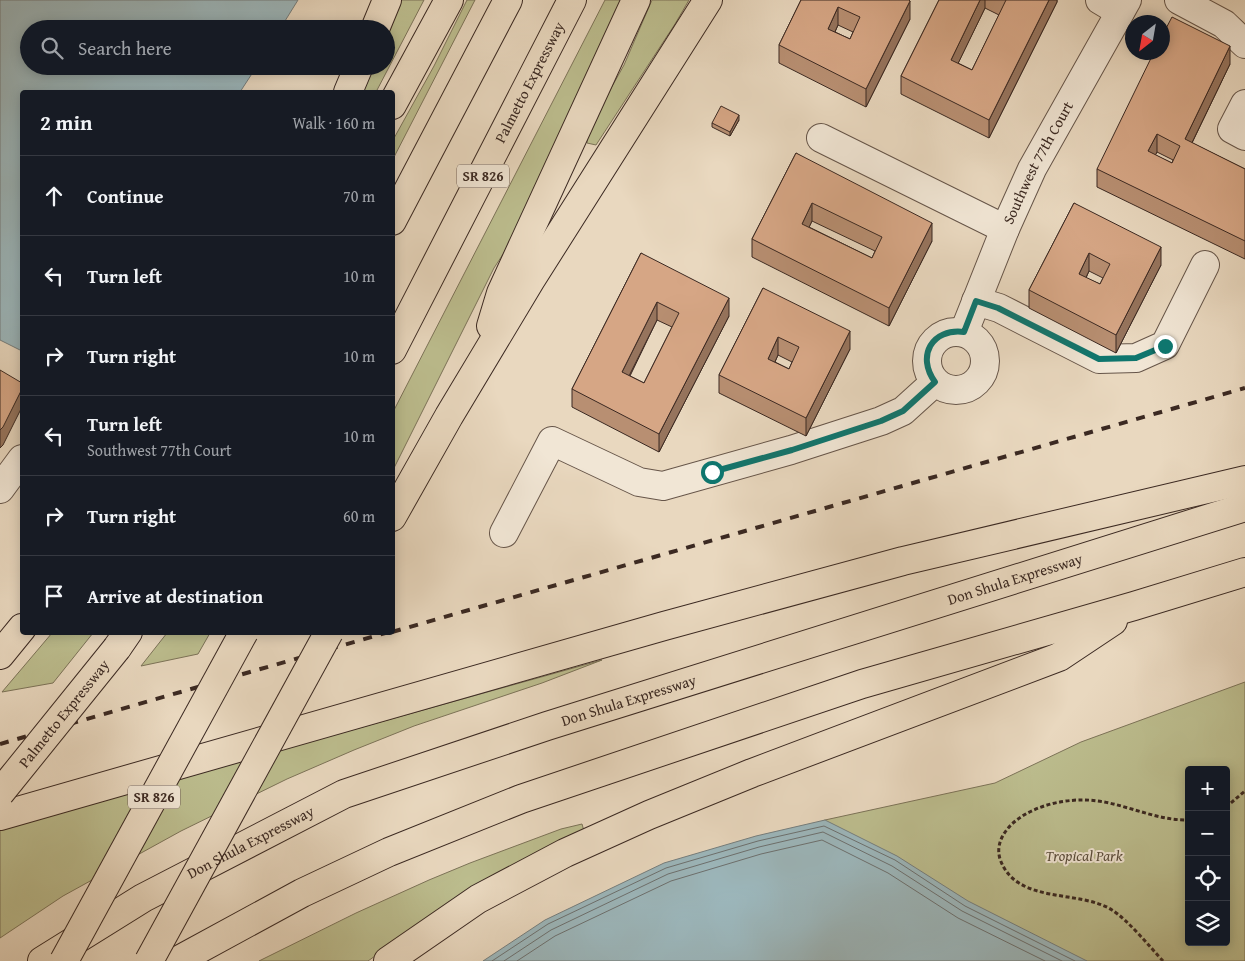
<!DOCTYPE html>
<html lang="en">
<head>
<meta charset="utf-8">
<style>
  body { margin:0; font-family:"Gentium Book Plus",serif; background:#242831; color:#f1f3f6 }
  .controls { position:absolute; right:15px; bottom:15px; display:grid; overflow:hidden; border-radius:5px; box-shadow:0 2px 12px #0003 }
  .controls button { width:45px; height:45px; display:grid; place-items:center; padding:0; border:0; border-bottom:1px solid #363941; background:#171b24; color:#f1f3f6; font:25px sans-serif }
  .compass { position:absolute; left:1125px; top:15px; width:45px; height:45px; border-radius:50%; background:#171b24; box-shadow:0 2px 12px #0003; rotate:211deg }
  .stop { position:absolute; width:15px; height:15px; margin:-11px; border:4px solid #0f766e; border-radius:50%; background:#fff }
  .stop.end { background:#0f766e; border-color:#fff; box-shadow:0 1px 5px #0008 }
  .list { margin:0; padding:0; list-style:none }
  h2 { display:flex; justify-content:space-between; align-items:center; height:65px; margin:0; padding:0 20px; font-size:21px }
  h2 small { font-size:16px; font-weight:400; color:#9ea1a6 }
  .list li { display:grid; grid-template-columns:32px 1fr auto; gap:15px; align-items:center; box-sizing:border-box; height:80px; padding:0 20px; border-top:1px solid #363941 }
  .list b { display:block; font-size:19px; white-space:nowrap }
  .list p { margin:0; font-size:16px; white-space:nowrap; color:#9ea1a6 }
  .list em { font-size:16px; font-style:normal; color:#9ea1a6 }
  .icon { flex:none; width:28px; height:28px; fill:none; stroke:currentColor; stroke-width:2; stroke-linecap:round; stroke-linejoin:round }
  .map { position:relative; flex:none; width:1245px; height:961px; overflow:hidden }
  .search { position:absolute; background:#171b24; box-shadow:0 2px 12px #0003; left:20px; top:20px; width:375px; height:55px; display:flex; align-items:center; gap:12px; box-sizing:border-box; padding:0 18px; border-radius:28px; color:#9ea1a6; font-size:19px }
  .panel { position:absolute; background:#171b24; box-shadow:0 2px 12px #0003; left:20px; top:90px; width:375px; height:545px; border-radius:5px }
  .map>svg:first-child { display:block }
  .green { fill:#bcbd8e; stroke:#7c7358; fill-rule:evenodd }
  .water { fill:#9cb7bc; stroke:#757e7e }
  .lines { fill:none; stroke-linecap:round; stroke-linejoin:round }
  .shore { stroke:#6c706f; stroke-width:1 }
  .minor-casing { stroke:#665549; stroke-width:30 }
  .highway-casing { stroke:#3b2922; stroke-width:30 }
  .path { stroke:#3b2922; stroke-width:3; stroke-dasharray:4 2.5; stroke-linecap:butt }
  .minor { stroke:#f1e6d5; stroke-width:28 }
  .highway { stroke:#e9d8bf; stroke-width:28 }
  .rail { stroke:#3b2922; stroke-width:4; stroke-dasharray:9 9; stroke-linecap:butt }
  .highway-bridge-casing { stroke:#3b2922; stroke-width:30; stroke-linecap:butt }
  .highway-bridge { stroke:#e9d8bf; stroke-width:28 }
  .wall { fill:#b88f72; stroke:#3b2922; fill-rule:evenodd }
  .shaded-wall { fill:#96745d; stroke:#3b2922 }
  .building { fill:#d6a685; stroke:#3b2922; fill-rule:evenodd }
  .route { stroke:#0f766e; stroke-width:6 }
  .labels { text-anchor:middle; stroke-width:4; stroke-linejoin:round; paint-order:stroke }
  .shield { fill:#f1e6d5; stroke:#726258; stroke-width:1 }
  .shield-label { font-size:14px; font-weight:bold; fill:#3b2922 }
  .street-label { font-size:15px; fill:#3b2922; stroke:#f1e6d5 }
  .park-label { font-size:15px; font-style:italic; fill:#5b4e3d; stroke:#f1e6d5 }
</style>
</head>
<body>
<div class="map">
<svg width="1245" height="961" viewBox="0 0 1245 961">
  <rect width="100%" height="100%" fill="#e9d8bf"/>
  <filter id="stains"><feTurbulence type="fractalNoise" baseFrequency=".004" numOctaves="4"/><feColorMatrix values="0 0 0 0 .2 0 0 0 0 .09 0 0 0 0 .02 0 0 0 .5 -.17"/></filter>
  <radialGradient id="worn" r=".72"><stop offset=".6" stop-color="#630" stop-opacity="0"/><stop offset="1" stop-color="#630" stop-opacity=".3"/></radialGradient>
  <!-- green -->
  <g class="green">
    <polygon points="401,0 424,0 376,92 360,92 371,66 386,66 386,32"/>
    <polygon points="467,0 475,0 393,159 393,140 434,66"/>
    <polygon points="605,0 624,0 513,239 494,268 393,470 393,412"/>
    <polygon points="652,0 689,0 675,24 596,145 587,143 587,138 600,108 624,65"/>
    <polygon points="52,633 93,633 53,683 2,692"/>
    <polygon points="167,633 167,632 210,633 198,654 141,666"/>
    <polygon points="602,660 542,683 414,726 354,750 287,779 181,831 63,896 0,938 0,830 76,807"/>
    <path d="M1245,682v279h-752l332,-141 170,-37 86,-41zM1189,770h37v172h-37z"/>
    <polygon points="582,824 584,831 425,920 368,961 259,961 356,913 429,880 470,863 561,829"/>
  </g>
  <!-- water -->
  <g class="water">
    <polygon points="0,0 298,0 280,29 29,29 29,66 257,66 240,92 22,92 22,351 0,340"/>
    <polygon points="825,820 897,856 968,901 1087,961 483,961 545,920 664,863 756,836"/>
  </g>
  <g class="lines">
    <!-- shore -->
    <g class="shore">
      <polyline points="492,961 548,924 666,868 758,841 824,826 895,860 965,906 1075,961"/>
      <polyline points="504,961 551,930 668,874 759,847 823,832 892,866 962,911 1062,961"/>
      <polyline points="517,961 555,936 671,881 761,854 822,840 888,873 958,918 1045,961"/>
    </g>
    <defs>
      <g id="minor">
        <polyline points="1100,0 1120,12"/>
        <polyline points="1179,0 1224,24 1245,44"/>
        <polyline points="1245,104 1232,129 1245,136"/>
        <polyline points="821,138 1005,229"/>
        <polyline points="976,301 999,308 1099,359 1136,358 1165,345 1205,265"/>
        <circle cx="956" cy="361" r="29"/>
        <path id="s1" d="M964,332l41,-103 27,-60 95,-169"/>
        <polyline points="0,489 22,459"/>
        <polyline points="504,533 552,441 639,482 663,486 791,450 881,421 903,411 935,382"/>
      </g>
      <g id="highway">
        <polyline points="375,29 387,0"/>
        <polyline points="348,92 359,66"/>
        <polyline points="392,105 449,0"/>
        <polyline points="392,221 508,0"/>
        <polyline points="491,326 501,293 636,0"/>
        <path id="s2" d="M392,350l180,-350"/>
        <polyline points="392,517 449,416 530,281 708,0"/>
        <polyline points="117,648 128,632"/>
        <polyline points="0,655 22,628"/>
        <polyline points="0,816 664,626 903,561 1245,480"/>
        <path id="s3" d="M42,961l101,-63 201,-104 203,-68 698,-219"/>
        <polyline points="177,961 302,893 389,852 521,799 862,684 1134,606 1245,572"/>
        <polyline points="388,961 478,899 565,853 649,815 752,773 1059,657 1113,621"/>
      </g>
    </defs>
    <!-- minor casing -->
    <use href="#minor" class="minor-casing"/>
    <!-- highway casing -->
    <use href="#highway" class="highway-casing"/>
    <!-- path -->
    <g class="path">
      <polyline points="1226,807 1245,791"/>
      <path d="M1163,961c-13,-14 -35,-41 -51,-51 -33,-21 -96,-5 -112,-51 -4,-13 2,-25 11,-34 17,-17 47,-25 70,-25 37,-1 71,21 108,20"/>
    </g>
    <!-- minor -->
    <use href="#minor" class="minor"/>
    <!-- highway -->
    <use href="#highway" class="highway"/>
    <!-- rail -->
    <g class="rail">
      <polyline points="392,632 1245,388"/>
      <polyline points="0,744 389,632"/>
    </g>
    <defs>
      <g id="highway-bridge">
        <path id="s4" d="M0,793l117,-145"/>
        <polyline points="64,961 244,632"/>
        <polyline points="149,961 329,632"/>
      </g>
    </defs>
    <!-- highway-bridge casing -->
    <use href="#highway-bridge" class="highway-bridge-casing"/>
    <!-- highway-bridge -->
    <use href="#highway-bridge" class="highway-bridge"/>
  </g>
  <!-- wall -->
  <g class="wall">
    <path d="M801,0l109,19 -44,88 -87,-44v-18zM838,25l15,7 -3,7 -15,-7z"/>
    <path d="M939,0h118v2l-68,136 -88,-44v-18zM985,8l14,7 -27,55 -14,-7z"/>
    <path d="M1230,64l-38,79 53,26v90l-148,-72v-18zM1157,152l16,8 -1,3 -17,-8z"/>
    <polygon points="739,120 730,136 712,127 712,123"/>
    <path d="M796,153l136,88 -43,85 -137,-69v-18zM812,221l63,30 -3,7 -63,-31z"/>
    <path d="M1074,203l87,62 -45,88 -87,-45v-18zM1089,271l14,7 -3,6 -14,-6z"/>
    <path d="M641,253l88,63 -70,136 -87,-45v-18zM657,320l15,7 -28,56 -14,-7z"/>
    <path d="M763,288l87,61 -44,87 -87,-43v-18zM778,355l14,7 -3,7 -14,-7z"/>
  </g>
  <!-- shaded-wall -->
  <g class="shaded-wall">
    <polygon points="980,0 985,0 985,8 951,78 951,60"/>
    <polygon points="1049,0 1057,0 1057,2 989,138 989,120"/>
    <polygon points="910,1 910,19 866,107 866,89"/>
    <polygon points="838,7 838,25 828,47 828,29"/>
    <polygon points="1230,46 1230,64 1185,157 1185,139"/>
    <polygon points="739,115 739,120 730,136 730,132"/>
    <polygon points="1157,134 1157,152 1148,169 1148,151"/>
    <polygon points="812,203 812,221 802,242 802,224"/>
    <polygon points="932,223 932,241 889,326 889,308"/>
    <polygon points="1161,247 1161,265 1116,353 1116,335"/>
    <polygon points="1089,253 1089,271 1079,292 1079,274"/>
    <polygon points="729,298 729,316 659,452 659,434"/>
    <polygon points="657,302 657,320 622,390 622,372"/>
    <polygon points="850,331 850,349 806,436 806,418"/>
    <polygon points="778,337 778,355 768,377 768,359"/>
    <polygon points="22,389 22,407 3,445 0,448 0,430"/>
  </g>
  <!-- building -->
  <g class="building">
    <path d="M801,0h108l1,1 -44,88 -87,-44zM838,7l22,10 -10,22 -22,-10z"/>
    <polygon points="939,0 980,0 951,60 972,70 1006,0 1049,0 989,120 901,76"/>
    <path d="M1172,17l58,29 -45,93 60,30v72l-148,-72 57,-117h8v-16zM1157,134l23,12 -8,17 -24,-12z"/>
    <polygon points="721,106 739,115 730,132 712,123"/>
    <path d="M796,153l136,70 -43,85 -137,-69zM812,203l70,34 -10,21 -70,-34z"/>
    <path d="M1074,203l87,44 -45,88 -87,-45zM1089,253l21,11 -10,20 -21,-10z"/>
    <path d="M641,253l88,45 -70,136 -87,-45zM657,302l22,11 -35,70 -22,-11z"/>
    <path d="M763,288l87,43 -44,87 -87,-43zM778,337l21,10 -10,22 -21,-10z"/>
    <polygon points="0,370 22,383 22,389 3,427 0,430"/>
  </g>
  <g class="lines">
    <!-- route -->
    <path class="route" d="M712,472l80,-22 89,-29 22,-10 32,-29c-19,-26 -3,-54 29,-50l12,-31 22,7 101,51 37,-1 29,-12"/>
  </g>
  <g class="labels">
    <!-- shield labels -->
    <g class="shield">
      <rect x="457" y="164.5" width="52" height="23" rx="4"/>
      <rect x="128" y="785.5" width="52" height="23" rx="4"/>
    </g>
    <g class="shield-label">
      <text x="483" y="181">SR 826</text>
      <text x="154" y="802">SR 826</text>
    </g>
    <!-- street labels -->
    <g class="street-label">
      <text dy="5" stroke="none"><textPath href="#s2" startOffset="301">Palmetto Expressway</textPath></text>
      <text dy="5" stroke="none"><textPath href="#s1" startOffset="185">Southwest 77th Court</textPath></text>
      <text dy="5" stroke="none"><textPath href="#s3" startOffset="1050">Don Shula Expressway</textPath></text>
      <text dy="5" stroke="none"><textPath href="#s3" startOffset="645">Don Shula Expressway</textPath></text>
      <text dy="5" stroke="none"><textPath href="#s4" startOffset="102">Palmetto Expressway</textPath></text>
      <text dy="5" stroke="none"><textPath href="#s3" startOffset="240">Don Shula Expressway</textPath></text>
    </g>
    <!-- park labels -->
    <g class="park-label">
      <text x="1084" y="861">Tropical Park</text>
    </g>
  </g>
  <rect width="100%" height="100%" filter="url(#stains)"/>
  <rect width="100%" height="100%" fill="url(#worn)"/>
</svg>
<div class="controls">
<button>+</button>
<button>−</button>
<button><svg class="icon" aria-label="locate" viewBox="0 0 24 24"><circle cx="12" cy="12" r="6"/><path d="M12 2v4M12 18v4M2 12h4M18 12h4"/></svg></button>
<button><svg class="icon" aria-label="layers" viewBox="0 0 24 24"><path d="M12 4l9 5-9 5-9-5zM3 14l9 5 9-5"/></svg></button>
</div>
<svg class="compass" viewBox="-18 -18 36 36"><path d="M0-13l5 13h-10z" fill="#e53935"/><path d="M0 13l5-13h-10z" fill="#9ea1a6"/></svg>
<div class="stop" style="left:712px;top:472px"></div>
<div class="stop end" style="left:1165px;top:346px"></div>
<div class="search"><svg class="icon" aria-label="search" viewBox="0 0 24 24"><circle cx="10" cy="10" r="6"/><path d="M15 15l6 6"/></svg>Search here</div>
<section class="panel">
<h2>2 min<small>Walk · 160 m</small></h2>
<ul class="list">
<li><svg class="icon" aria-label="ahead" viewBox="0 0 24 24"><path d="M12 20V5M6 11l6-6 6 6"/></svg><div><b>Continue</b></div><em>70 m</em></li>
<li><svg class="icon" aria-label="left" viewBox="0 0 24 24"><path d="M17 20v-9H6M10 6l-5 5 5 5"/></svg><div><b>Turn left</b></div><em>10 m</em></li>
<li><svg class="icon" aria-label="right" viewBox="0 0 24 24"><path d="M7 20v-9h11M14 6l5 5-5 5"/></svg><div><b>Turn right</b></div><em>10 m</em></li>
<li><svg class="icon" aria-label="left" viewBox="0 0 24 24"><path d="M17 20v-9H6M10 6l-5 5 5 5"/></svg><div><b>Turn left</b><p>Southwest 77th Court</p></div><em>10 m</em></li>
<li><svg class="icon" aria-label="right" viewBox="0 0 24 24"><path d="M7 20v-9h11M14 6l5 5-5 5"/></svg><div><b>Turn right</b></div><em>60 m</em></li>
<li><svg class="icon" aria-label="arrive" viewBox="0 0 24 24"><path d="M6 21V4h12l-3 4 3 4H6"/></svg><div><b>Arrive at destination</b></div></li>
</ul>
</section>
</div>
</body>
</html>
